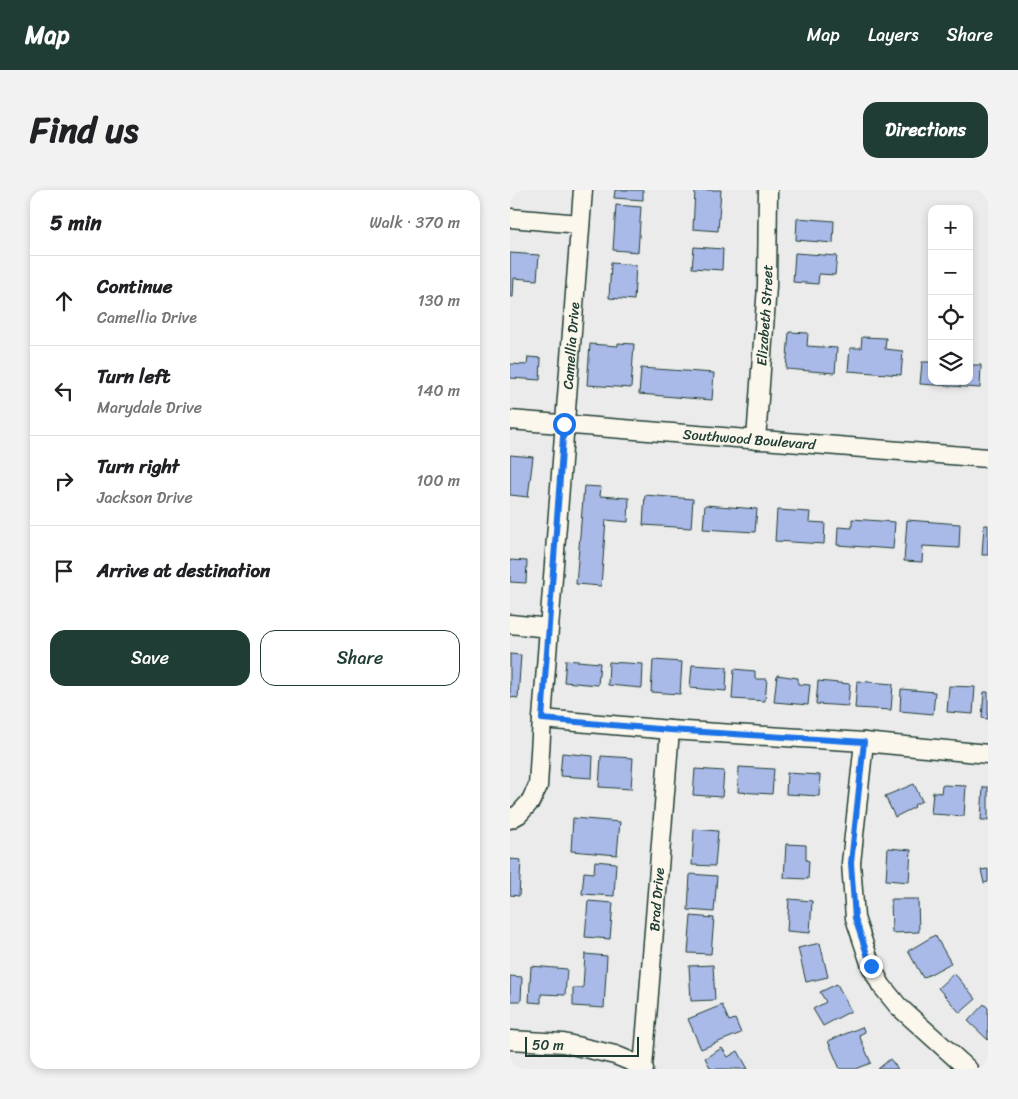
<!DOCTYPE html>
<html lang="en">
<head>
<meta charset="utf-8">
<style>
  body { margin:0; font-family:Sriracha,sans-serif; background:#f2f2f2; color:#202124 }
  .controls { position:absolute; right:15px; top:15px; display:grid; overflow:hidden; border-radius:10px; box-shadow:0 2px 8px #0003 }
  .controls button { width:45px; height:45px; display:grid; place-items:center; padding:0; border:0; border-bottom:1px solid #e0e0e0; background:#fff; color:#202124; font:25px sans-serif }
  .scale { position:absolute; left:15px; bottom:12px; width:114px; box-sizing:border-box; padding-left:5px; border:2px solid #1f3d34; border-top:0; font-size:14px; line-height:18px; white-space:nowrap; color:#1f3d34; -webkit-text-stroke:4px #fbf7ec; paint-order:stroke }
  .stop { position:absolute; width:15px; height:15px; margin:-11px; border:4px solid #1a73e8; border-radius:50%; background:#fff }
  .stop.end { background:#1a73e8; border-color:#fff; box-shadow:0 1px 5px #0008 }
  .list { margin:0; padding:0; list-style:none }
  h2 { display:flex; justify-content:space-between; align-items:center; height:65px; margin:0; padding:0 20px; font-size:21px }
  h2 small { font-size:16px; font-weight:400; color:#757577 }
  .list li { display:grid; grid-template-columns:32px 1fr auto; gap:15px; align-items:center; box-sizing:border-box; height:90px; padding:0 20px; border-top:1px solid #e0e0e0 }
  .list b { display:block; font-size:19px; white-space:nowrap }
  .list p { margin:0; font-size:16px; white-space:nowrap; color:#757577 }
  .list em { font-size:16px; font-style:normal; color:#757577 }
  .actions { display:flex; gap:10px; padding:15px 20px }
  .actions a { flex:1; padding:11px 0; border:1px solid #1f3d34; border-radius:15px; text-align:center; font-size:18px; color:#1f3d34 }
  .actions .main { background:#1f3d34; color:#fff }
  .icon { flex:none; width:28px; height:28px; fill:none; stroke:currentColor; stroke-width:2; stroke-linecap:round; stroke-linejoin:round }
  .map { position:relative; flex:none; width:478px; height:879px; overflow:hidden; border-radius:15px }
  header { display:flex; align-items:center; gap:30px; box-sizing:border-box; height:70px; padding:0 25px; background:#1f3d34; color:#fff }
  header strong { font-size:24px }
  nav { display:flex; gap:28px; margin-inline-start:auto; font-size:18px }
  .intro { display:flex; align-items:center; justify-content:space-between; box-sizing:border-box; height:120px; padding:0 30px }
  h1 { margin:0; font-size:35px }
  .button { padding:12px 22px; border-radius:15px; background:#1f3d34; color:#fff; font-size:18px; font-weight:700 }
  main { display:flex; gap:30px; padding:0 30px }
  aside { flex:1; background:#fff; border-radius:15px; box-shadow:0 2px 8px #0003 }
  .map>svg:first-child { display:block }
  .building { fill:#a9b9e8; stroke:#1f3d34 }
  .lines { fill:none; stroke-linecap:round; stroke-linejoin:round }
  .street-casing { stroke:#1f3d34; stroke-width:21 }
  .street { stroke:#fbf7ec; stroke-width:18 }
  .route { stroke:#1a73e8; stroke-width:6 }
  .labels { text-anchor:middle; stroke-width:5; stroke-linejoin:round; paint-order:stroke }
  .street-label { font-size:14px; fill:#1f3d34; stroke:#fbf7ec }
</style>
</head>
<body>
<header>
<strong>Map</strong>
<nav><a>Map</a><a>Layers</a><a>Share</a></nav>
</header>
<div class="intro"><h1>Find us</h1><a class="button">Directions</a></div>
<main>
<aside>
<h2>5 min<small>Walk · 370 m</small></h2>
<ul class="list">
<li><svg class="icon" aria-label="ahead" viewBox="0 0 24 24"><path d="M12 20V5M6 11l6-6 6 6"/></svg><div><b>Continue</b><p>Camellia Drive</p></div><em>130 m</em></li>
<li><svg class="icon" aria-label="left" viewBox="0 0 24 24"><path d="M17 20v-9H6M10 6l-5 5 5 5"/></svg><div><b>Turn left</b><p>Marydale Drive</p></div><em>140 m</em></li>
<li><svg class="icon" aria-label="right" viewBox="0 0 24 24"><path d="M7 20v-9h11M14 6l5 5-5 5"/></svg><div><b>Turn right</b><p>Jackson Drive</p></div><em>100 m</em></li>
<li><svg class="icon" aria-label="arrive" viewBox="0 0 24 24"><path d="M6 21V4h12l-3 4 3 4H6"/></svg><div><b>Arrive at destination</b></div></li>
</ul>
<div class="actions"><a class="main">Save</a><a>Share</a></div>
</aside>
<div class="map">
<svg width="478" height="879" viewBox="0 0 478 879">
  <rect width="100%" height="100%" fill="#ebebeb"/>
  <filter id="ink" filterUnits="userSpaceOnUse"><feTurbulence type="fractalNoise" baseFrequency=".02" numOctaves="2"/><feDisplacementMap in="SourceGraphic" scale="10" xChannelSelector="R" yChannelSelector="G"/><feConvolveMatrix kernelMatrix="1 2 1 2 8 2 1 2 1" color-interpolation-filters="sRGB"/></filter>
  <g filter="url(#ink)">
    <!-- building -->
    <g class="building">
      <polygon points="105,0 133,0 133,10 104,8"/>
      <polygon points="185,0 211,0 208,41 183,39"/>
      <polygon points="106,15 131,17 128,62 103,60"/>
      <polygon points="287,28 324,31 323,53 286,50"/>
      <polygon points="184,57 213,59 212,80 182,78"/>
      <polygon points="0,63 29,65 27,90 4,88 3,107 0,107"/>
      <polygon points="285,63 327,66 325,85 309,84 308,94 283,92"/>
      <polygon points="101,73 126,75 124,110 99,108"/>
      <polygon points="279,142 298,143 297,156 327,158 325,183 276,179"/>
      <polygon points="352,147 376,148 375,159 393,161 391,185 338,181 340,158 351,158"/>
      <polygon points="108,153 124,154 121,198 77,195 80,154 108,156"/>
      <polygon points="18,167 31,168 30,190 0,188 0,174 17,175"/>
      <polygon points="412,172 422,172 422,191 459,191 459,175 471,175 470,198 410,194"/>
      <polygon points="131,178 204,183 202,210 129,204"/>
      <polygon points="0,265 23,267 18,307 0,305"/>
      <polygon points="74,296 91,297 90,306 119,308 118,332 96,330 91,396 66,394"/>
      <polygon points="135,305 183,309 181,338 133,335"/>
      <polygon points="195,315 247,319 245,342 193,339"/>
      <polygon points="267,320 300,322 299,332 315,333 314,354 265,351"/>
      <polygon points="342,329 385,332 383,359 327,355 328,337 342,338"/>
      <polygon points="397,330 450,334 449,358 413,356 412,372 394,371"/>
      <polygon points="474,335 478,335 478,365 472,365"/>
      <polygon points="0,370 17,371 16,393 0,392"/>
      <polygon points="0,464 11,465 8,508 0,507"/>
      <polygon points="56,470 90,473 88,495 54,492"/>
      <polygon points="143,470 172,472 170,504 141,502"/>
      <polygon points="99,472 133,474 132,498 98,495"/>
      <polygon points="182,475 217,477 216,501 180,498"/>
      <polygon points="224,479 245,481 245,489 257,489 255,511 222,509"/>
      <polygon points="267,485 288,488 288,494 300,495 298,515 264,512"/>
      <polygon points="308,491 340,494 338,516 306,514"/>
      <polygon points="347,491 383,494 381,520 345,518"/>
      <polygon points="439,496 465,497 463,524 437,522"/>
      <polygon points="391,499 425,502 423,524 390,521"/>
      <polygon points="474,502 478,502 478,529 472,528"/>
      <polygon points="52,563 83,566 82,588 50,586"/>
      <polygon points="91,566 123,568 121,599 89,597"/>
      <polygon points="229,577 264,579 262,604 228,602"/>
      <polygon points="185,579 214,581 212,607 183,605"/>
      <polygon points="277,583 310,585 309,606 276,604"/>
      <polygon points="404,594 412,611 404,615 405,617 385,627 375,606"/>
      <polygon points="432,595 456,596 454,626 421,624 423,602 431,603"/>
      <polygon points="473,597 478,597 478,630 471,630"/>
      <polygon points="63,628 110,632 107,665 61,661"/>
      <polygon points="184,639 208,641 205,676 182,675"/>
      <polygon points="276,654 296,655 296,670 299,671 298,689 274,688"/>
      <polygon points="378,658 401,660 399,692 376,690"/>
      <polygon points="0,669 11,670 9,706 0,705"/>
      <polygon points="85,671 106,673 104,706 72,704 74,682 84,683"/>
      <polygon points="478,679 478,692 474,693 471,680"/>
      <polygon points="180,684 207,686 204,722 178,720"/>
      <polygon points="279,709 302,711 300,743 277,741"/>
      <polygon points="381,709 408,709 409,742 382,743"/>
      <polygon points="78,711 103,713 100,749 75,747"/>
      <polygon points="181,726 204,728 201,764 178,763"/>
      <polygon points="425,745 441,773 413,788 398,761"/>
      <polygon points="310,753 318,787 296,792 288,758"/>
      <polygon points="75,764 97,766 94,818 63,816 63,798 73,798"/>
      <polygon points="203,775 205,810 181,811 179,776"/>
      <polygon points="21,776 57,779 55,805 31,804 31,813 19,812"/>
      <polygon points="444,783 466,809 450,823 428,798"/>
      <polygon points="0,786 12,787 11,811 0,811"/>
      <polygon points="327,794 341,821 313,836 303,819 316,812 310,802"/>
      <polygon points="474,814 478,818 478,850 458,831"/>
      <polygon points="212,815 219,831 225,829 231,843 191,859 178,829"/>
      <polygon points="352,837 355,842 349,845 361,873 346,879 330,879 318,851"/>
      <polygon points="212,858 218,867 228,861 238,879 201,879 195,868"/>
      <polygon points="380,869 388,879 368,879"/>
    </g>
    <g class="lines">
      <defs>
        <g id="street">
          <polyline points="0,28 70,34"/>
          <path id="s1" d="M0,230l478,38"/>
          <path id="s2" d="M246,250l11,-154 1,-96"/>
          <polyline points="0,434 39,438"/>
          <polyline points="32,529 160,540 354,552 478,564"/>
          <polyline points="354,552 341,673 345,728 361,776 371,795 388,816 458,879"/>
          <path id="s3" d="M0,629l9,-5 11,-12 8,-16 4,-67 41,-529"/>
          <polyline points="0,850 53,853 105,865 127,874 134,879"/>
          <path id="s4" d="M133,878l27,-338"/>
        </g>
      </defs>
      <!-- street casing -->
      <use href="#street" class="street-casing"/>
      <!-- street -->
      <use href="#street" class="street"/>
    </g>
  </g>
  <g class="lines" filter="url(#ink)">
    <!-- route -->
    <polyline class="route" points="54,234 32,529 160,540 354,552 341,673 345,728 361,776"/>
  </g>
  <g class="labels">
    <!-- street labels -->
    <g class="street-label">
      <text dy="5" stroke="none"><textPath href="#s2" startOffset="125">Elizabeth Street</textPath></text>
      <text dy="5" stroke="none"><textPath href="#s3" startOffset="486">Camellia Drive</textPath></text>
      <text dy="5" stroke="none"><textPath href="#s1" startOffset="240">Southwood Boulevard</textPath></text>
      <text dy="5" stroke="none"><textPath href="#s4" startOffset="169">Brad Drive</textPath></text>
    </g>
  </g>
</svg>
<div class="controls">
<button>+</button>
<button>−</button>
<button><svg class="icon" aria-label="locate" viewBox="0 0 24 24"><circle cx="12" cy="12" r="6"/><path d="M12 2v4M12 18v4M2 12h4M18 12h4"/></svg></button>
<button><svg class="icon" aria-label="layers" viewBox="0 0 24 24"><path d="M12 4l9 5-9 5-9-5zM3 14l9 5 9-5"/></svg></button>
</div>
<div class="scale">50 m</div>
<div class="stop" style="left:54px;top:234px"></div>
<div class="stop end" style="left:361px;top:776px"></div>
</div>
</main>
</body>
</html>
